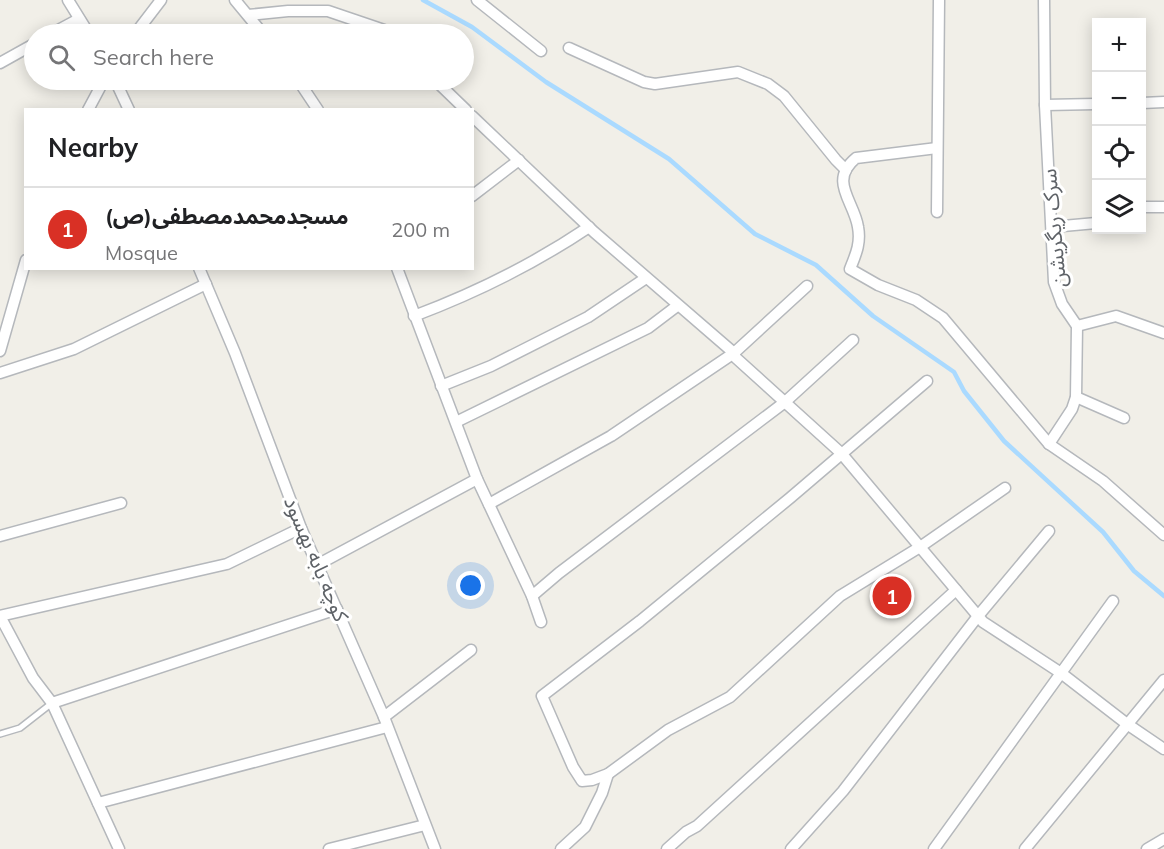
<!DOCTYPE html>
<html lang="en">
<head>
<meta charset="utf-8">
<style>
  body { margin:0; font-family:Mulish,"Noto Sans Arabic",sans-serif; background:#f2f2f2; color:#202124 }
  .controls { position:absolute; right:18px; top:18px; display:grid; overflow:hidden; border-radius:0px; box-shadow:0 3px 15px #0003 }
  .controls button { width:54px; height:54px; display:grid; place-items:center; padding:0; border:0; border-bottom:2px solid #e0e0e0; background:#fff; color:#202124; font:30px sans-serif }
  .you { position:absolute; left:471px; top:586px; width:21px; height:21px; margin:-15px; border:4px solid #fff; border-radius:50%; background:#1a73e8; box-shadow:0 0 0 9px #1a73e833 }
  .badge { display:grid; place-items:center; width:39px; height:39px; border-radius:50%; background:#d93025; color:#fff; font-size:20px; font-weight:700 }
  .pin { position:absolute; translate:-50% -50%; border:3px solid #fff; box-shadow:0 2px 6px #0006 }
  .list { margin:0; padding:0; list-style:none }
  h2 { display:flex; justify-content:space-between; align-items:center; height:78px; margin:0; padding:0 24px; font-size:26px }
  h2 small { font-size:20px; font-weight:400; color:#757577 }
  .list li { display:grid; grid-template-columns:39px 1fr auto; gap:18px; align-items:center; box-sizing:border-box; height:84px; padding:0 24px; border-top:2px solid #e0e0e0 }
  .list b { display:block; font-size:22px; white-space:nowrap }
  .list p { margin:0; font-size:20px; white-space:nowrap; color:#757577 }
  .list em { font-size:20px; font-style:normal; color:#757577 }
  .icon { flex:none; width:33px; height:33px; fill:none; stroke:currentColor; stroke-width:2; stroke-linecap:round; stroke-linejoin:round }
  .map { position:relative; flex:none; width:1164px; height:849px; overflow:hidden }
  .search { position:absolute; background:#fff; box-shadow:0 3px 15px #0003; left:24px; top:24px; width:450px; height:66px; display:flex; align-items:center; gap:15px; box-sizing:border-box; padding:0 21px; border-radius:33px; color:#757577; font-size:22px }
  .panel { position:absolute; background:#fff; box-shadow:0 3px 15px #0003; left:24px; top:108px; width:450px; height:162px; border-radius:0px }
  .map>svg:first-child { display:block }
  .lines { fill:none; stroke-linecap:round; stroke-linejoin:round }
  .stream { stroke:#aadaff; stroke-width:4.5 }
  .service-casing { stroke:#b5b8bc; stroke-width:8 }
  .minor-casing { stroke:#b5b8bc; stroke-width:13 }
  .service { stroke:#fff; stroke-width:5 }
  .minor { stroke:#fff; stroke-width:10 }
  .labels { text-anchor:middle; stroke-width:6; stroke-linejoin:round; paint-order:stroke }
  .street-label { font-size:21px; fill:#5f6368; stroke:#fff }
</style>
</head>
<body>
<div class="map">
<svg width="1164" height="849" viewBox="0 0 1164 849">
  <rect width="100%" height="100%" fill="#f1efe8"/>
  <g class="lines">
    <!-- stream -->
    <polyline class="stream" points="423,0 472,27 546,82 669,159 755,234 816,265 873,316 954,372 964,391 1004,441 1103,532 1134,571 1164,596"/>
    <defs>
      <polyline id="service" points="0,734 20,728 52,703"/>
      <g id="minor">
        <polyline points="68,0 89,34"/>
        <polyline points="235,0 263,34"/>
        <polyline points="477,0 541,51"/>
        <polyline points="1044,0 1045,105 1054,282 1062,304 1077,326 1076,397 1072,409 1049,444"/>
        <polyline points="248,15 288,11 328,11 384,30 388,34"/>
        <polyline points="51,34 79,19"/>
        <polyline points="135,34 161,0"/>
        <polyline points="569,48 644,82 655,84 738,72 768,84 784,96 836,160 846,170"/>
        <polyline points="0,63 34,44"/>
        <polyline points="115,80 129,110"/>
        <polyline points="298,80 318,110"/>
        <polyline points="435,80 466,110"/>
        <polyline points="1142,103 1164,102"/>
        <polyline points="1045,105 1096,104"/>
        <polyline points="88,110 104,80"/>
        <polyline points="472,116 594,232 734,353 736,358 841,453 983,622 1061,673 1127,724 1164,749"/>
        <path d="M937,148l-81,10c-28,23 -2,43 2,69 3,16 -2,27 -8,42l28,16 38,15 27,18 106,126 54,37 61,54"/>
        <polyline points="472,196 519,160"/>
        <polyline points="1142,207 1164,207"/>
        <polyline points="937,212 939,0"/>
        <polyline points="1052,227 1096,223"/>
        <polyline points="199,268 235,353 301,528 384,717 435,849"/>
        <polyline points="397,268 477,479 532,596 541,622"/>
        <path d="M414,316c61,-23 120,-52 175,-89"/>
        <polyline points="1077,326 1116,316 1164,333"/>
        <polyline points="0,351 26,260"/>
        <polyline points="0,373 74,349 206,284"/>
        <polyline points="927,381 790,498 640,621 542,696 573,767 582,781 592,780 608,774 668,730 730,697 840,596 920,547 1005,488"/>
        <polyline points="441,386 491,366 588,317 646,278"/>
        <polyline points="1076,397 1124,418"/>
        <polyline points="456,422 648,328 677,306"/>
        <polyline points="489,504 611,436 734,353 807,286"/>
        <polyline points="0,536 121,503"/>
        <polyline points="317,565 477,479"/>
        <polyline points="532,596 559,573 785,402 853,340"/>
        <polyline points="52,703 337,609"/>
        <polyline points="384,717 471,650"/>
        <polyline points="98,803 387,727"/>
        <polyline points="119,849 52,703 33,678 0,616 227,564 301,528"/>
        <polyline points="329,849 425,825"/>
        <polyline points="561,849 585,827 602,793 608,774"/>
        <polyline points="667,849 686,832 697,826 956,590"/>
        <polyline points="791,849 843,791 978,616 1049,531"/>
        <polyline points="934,849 1113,601"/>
        <polyline points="1025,849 1164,680"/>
        <polyline points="1147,849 1164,839"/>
      </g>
    </defs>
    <!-- service casing -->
    <use href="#service" class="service-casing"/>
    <!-- minor casing -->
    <use href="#minor" class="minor-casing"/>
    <!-- service -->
    <use href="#service" class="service"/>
    <!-- minor -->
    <use href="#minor" class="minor"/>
  </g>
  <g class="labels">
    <!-- street labels -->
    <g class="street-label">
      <text transform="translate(1054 228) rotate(-95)" y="7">سرک ریگریشن</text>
      <text transform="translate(316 559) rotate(67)" y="7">کوچه بابه بهسود</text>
    </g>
  </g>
</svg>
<div class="controls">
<button>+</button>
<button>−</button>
<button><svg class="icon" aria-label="locate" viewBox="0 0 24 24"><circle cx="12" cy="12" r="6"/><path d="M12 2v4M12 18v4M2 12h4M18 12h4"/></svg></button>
<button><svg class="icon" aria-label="layers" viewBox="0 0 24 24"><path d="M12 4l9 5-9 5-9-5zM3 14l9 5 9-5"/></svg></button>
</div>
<div class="you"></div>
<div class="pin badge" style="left:892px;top:596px">1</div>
<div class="search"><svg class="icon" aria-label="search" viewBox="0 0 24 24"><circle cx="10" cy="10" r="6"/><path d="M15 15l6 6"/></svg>Search here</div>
<section class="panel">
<h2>Nearby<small></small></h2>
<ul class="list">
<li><span class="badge">1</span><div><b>مسجدمحمدمصطفی(ص)</b><p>Mosque</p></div><em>200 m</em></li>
</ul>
</section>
</div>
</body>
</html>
